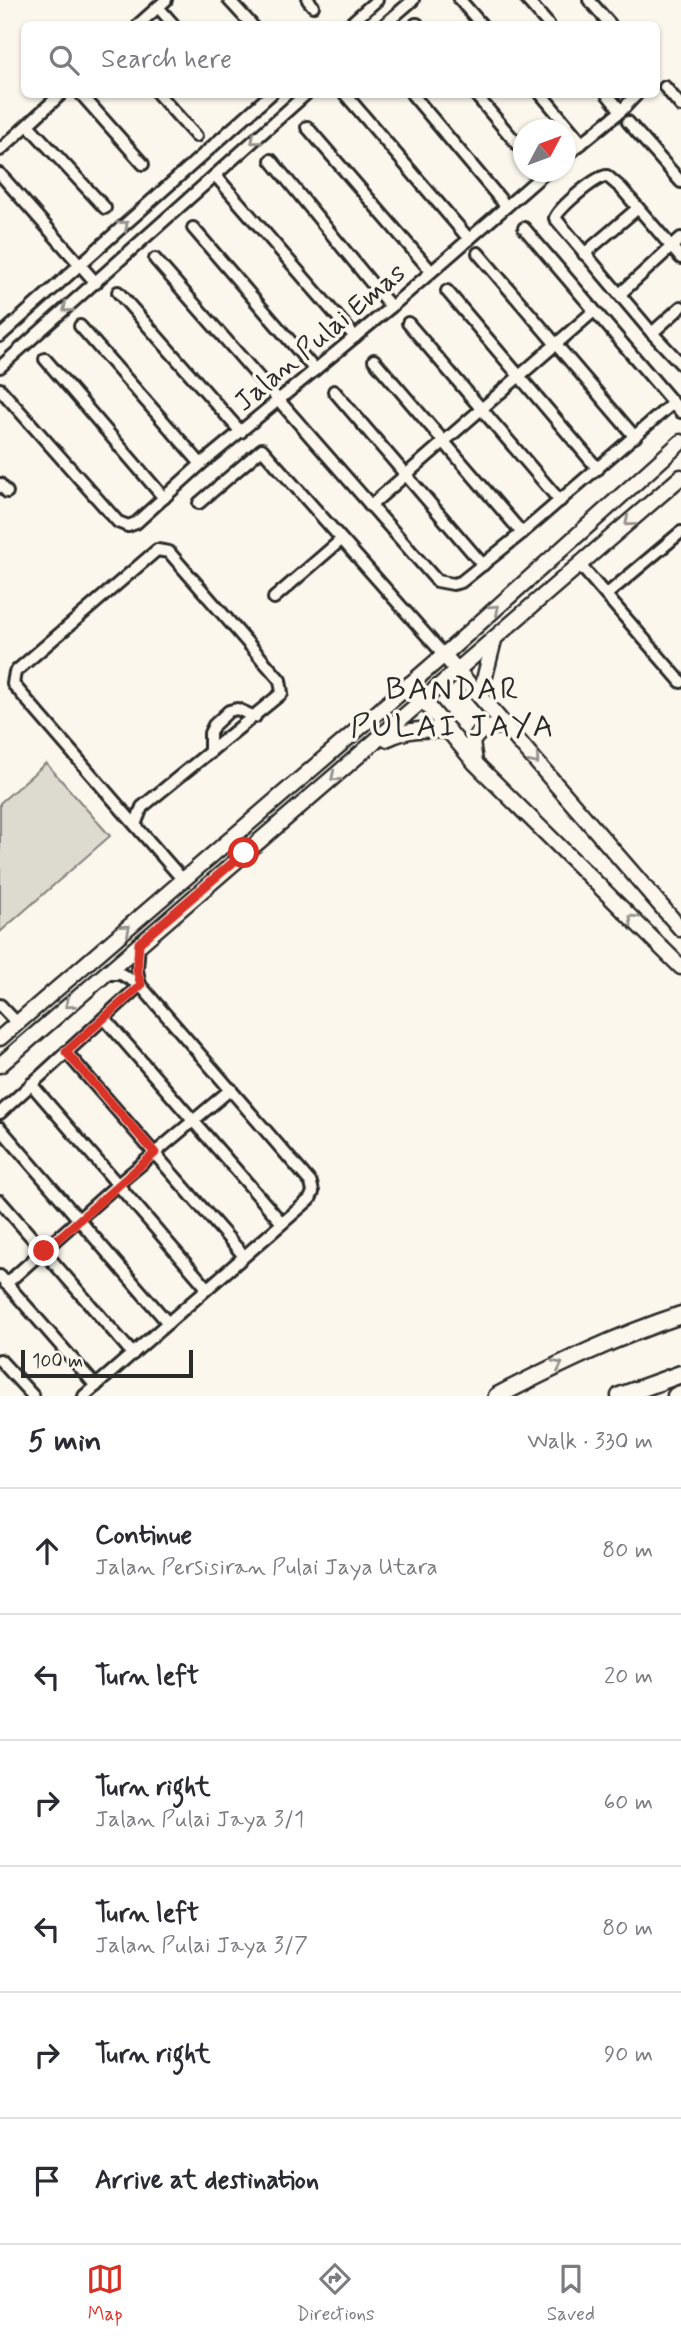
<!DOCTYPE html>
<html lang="en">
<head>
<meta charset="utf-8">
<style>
  body { margin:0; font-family:Mynerve,sans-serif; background:#f2f2f3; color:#2b2b33 }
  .compass { position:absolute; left:513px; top:119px; width:63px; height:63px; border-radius:50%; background:#fff; box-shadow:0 2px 5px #0004; rotate:49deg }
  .scale { position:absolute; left:21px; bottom:18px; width:172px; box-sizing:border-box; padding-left:7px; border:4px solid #2b2b2b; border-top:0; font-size:19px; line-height:24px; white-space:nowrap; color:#2b2b2b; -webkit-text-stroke:5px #fbf7ec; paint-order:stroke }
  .stop { position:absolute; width:21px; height:21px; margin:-16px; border:5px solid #d93025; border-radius:50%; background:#fff }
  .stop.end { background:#d93025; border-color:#fff; box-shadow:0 2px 7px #0008 }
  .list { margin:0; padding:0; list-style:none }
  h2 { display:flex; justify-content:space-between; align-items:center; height:91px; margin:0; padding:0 28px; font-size:30px }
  h2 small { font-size:23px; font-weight:400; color:#7c7c81 }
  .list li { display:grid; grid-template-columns:46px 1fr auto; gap:21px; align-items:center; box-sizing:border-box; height:126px; padding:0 28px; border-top:2px solid #e1e1e2 }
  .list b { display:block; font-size:26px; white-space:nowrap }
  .list p { margin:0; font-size:23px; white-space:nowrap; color:#7c7c81 }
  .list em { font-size:23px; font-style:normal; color:#7c7c81 }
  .icon { flex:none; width:38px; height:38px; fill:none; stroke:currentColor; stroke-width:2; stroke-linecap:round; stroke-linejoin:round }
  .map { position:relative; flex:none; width:681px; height:1396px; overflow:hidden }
  .search { position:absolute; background:#fff; box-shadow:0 2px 5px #0004; left:21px; right:21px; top:21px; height:77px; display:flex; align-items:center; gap:18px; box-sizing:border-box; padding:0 24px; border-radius:10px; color:#7c7c81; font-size:26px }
  .sheet { height:847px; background:#fff }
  nav { display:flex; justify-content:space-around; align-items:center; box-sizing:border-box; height:98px; border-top:2px solid #e1e1e2; background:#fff; font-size:19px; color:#7c7c81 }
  nav a { display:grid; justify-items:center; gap:4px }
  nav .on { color:#d93025 }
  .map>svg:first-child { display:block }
  .green { fill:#dddad0; stroke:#84827e; stroke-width:2 }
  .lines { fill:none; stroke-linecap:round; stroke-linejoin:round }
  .minor-casing { stroke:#2b2b2b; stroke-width:16 }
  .major-casing { stroke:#2b2b2b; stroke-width:19 }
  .highway-casing { stroke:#2b2b2b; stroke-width:21 }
  .minor { stroke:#fbf7ec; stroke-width:10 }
  .major { stroke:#fbf7ec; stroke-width:14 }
  .highway { stroke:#fbf7ec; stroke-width:16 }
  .oneway { stroke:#93918c }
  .route { stroke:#d93025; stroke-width:9 }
  .labels { text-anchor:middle; stroke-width:7; stroke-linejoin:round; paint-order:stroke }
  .street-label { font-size:28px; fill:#2b2b2b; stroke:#fbf7ec }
  .quarter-label { font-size:32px; letter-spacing:2px; fill:#2b2b2b; stroke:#fbf7ec }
</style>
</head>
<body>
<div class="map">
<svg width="681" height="1396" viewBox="0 0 681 1396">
  <rect width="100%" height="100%" fill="#fbf7ec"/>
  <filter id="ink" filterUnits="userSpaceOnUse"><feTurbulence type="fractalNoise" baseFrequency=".0143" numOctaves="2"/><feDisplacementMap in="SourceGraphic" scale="14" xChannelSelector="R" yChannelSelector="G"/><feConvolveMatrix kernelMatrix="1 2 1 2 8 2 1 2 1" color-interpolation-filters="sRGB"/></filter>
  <g filter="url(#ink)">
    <!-- green -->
    <polygon class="green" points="46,763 110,836 0,932 0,803"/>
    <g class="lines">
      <defs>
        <g id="minor">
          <polyline points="229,0 251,24"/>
          <polyline points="308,0 313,6"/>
          <polyline points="460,0 481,24"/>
          <polyline points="527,0 548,24"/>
          <polyline points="589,0 610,24"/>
          <polyline points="158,7 173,24"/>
          <polyline points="139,24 166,0"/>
          <polyline points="350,24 377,0"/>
          <polyline points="385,24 413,0"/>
          <polyline points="416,24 417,24"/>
          <polyline points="665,87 681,106"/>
          <polyline points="81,94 143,164"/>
          <polyline points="158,94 196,136"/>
          <polyline points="345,94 469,239"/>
          <polyline points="412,94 506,206"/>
          <polyline points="475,94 524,152"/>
          <polyline points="541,94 582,143"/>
          <polyline points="607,94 621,111"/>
          <polyline points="628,122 681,182"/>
          <polyline points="28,125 105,208"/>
          <polyline points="307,127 431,271"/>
          <polyline points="0,150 61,94"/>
          <polyline points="566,156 621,111 637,94"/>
          <polyline points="271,160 391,307"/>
          <polyline points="0,174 96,283"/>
          <polyline points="215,175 355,337"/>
          <polyline points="193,228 315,370"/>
          <polyline points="524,228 681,412"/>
          <polyline points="478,253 635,437"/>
          <polyline points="584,254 638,208"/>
          <path d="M681,258l-60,-70 -14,-12c-11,0 -47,31 -52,42l97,115 29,31"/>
          <polyline points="155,259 437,581 453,584 461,582 522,533 673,403"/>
          <polyline points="447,291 598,469"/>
          <polyline points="118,292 241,432"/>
          <polyline points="620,294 681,238"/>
          <polyline points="408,323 560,501"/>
          <polyline points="80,326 201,464"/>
          <polyline points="652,333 681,307"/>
          <polyline points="0,336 271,94"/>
          <polyline points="45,359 164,498"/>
          <polyline points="374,360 522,533"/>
          <polyline points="0,367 306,94"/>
          <polyline points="0,389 118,522 128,526 136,523 201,464 391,307 546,172"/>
          <polyline points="334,391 483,565"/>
          <polyline points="0,484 7,492"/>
          <polyline points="199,503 262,449 444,655"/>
          <polyline points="370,506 594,311"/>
          <polyline points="579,564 681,682"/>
          <polyline points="606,595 681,532"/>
          <polyline points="274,598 341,540"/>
          <polyline points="210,753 210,733 214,725 229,711 237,709 255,717"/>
          <polyline points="135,825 13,684 15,672 157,550 169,552 280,680 282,693 142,807 135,825 183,880"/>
          <polyline points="139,943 137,970 140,985"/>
          <polyline points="0,1005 17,1023"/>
          <polyline points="104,1018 282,1223"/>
          <polyline points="66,1052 244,1256"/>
          <polyline points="31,1084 207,1288"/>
          <polyline points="0,1113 140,985"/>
          <polyline points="0,1128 168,1323"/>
          <polyline points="0,1201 133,1354"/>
          <polyline points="0,1276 96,1386"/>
          <polyline points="6,1284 118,1184 231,1089"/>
          <polyline points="0,1360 33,1396"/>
          <polyline points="84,1396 310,1199 313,1192 311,1183 140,985 121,974 104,974"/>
        </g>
        <g id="major">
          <polyline points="444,655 681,929"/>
          <polyline points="410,684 475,763 681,967"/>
          <polyline points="480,696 494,640"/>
          <path d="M386,739c24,-11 37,-10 63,-8"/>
          <path d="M475,762l-3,-20c9,-14 17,-16 34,-16"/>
          <polyline points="0,1038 444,655 681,442"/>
          <polyline points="0,1065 681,477"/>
        </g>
        <g id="highway">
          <path d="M497,1396c60,-31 120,-60 184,-81"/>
          <polyline points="620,1396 681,1374"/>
          <polyline points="676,1396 681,1394"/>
        </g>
      </defs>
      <!-- minor casing -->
      <use href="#minor" class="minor-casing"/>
      <!-- major casing -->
      <use href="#major" class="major-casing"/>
      <!-- highway casing -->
      <use href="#highway" class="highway-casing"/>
      <!-- minor -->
      <use href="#minor" class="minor"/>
      <!-- major -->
      <use href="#major" class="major"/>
      <!-- highway -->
      <use href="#highway" class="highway"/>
    </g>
    <!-- one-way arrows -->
    <defs><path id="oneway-chevron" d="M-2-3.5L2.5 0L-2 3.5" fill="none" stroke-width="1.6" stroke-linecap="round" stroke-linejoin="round" transform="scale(1.75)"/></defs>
    <g class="oneway">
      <use href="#oneway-chevron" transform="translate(255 140) rotate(139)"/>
      <use href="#oneway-chevron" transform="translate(124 225) rotate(-42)"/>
      <use href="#oneway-chevron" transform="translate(67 308) rotate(139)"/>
      <use href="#oneway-chevron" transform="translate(629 522) rotate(139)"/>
      <use href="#oneway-chevron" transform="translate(495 609) rotate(-42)"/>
      <use href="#oneway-chevron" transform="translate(535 760) rotate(49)"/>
      <use href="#oneway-chevron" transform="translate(335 777) rotate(140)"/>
      <use href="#oneway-chevron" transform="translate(633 919) rotate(-135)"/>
      <use href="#oneway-chevron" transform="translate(126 929) rotate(-41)"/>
      <use href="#oneway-chevron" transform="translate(69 1004) rotate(139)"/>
      <use href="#oneway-chevron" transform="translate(558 1365) rotate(-26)"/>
    </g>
  </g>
  <g class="lines" filter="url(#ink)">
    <!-- route -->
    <polyline class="route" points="44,1251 155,1153 66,1052 141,985 137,970 139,943 244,853"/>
  </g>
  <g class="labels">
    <!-- street labels -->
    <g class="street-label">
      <text transform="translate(319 336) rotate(-40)" y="10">Jalan Pulai Emas</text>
    </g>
    <!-- quarter labels -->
    <g class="quarter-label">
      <text x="453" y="699">BANDAR<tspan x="453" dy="37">PULAI JAYA</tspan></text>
    </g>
  </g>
</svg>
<svg class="compass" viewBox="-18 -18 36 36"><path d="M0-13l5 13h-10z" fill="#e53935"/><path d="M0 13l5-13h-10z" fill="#7c7c81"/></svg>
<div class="scale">100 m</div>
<div class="stop" style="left:244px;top:853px"></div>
<div class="stop end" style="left:44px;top:1251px"></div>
<div class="search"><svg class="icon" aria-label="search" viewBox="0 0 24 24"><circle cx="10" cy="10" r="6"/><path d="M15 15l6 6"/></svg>Search here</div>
</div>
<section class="sheet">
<h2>5 min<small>Walk · 330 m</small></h2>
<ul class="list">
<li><svg class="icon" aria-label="ahead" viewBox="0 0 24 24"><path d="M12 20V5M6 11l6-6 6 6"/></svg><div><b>Continue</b><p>Jalan Persisiran Pulai Jaya Utara</p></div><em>80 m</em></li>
<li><svg class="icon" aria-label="left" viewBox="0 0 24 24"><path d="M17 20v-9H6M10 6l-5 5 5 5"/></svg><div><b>Turn left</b></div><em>20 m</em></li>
<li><svg class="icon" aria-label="right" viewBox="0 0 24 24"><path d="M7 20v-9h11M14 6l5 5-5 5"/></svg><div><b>Turn right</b><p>Jalan Pulai Jaya 3/1</p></div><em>60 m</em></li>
<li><svg class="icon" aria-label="left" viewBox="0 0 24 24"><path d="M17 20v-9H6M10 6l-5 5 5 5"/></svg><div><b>Turn left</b><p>Jalan Pulai Jaya 3/7</p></div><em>80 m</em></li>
<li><svg class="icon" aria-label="right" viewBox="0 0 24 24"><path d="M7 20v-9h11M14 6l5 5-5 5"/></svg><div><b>Turn right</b></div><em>90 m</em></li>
<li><svg class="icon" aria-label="arrive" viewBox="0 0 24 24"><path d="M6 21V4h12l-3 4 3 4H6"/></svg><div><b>Arrive at destination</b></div></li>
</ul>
</section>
<nav>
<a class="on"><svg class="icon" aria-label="map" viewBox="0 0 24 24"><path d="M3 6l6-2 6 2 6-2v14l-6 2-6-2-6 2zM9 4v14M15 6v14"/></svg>Map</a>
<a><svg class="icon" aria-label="directions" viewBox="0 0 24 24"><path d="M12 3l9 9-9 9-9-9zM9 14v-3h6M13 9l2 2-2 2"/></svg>Directions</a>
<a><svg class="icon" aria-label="saved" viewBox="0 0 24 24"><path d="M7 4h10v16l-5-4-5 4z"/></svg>Saved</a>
</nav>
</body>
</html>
